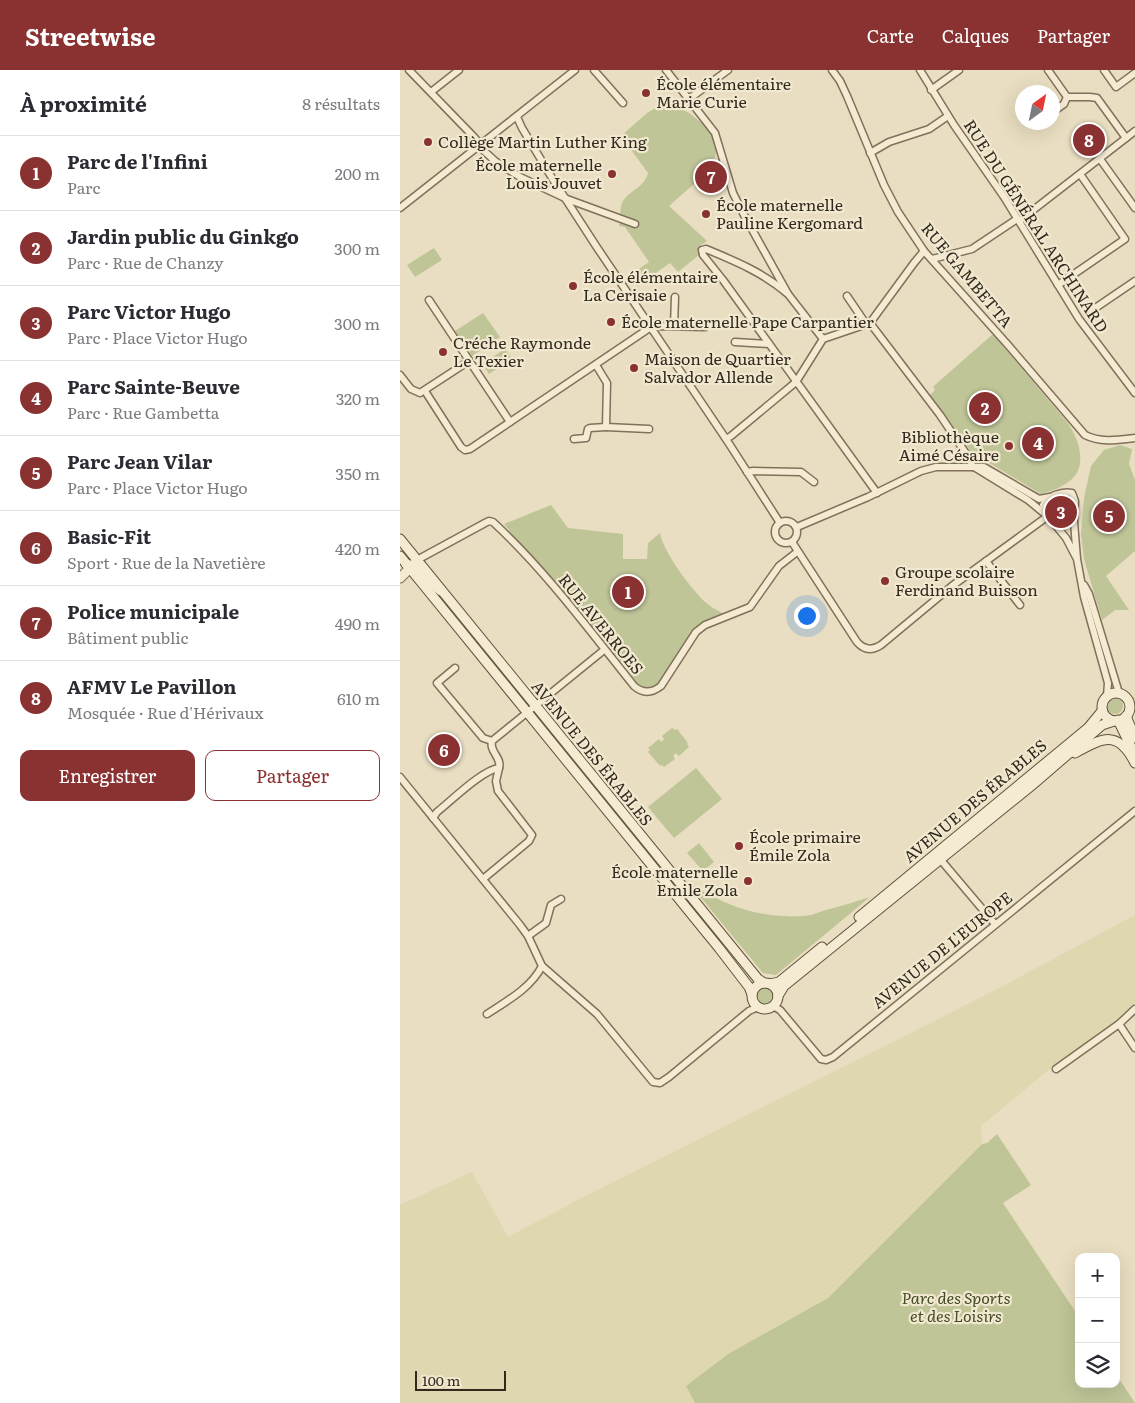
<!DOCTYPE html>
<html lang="fr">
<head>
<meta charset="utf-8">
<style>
  body { margin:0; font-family:Literata,serif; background:#f2f2f3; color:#2b2b33 }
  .controls { position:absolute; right:15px; bottom:15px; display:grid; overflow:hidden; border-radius:10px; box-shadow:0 5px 20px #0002 }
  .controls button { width:45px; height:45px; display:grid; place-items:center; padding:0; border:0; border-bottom:1px solid #e1e1e2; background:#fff; color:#2b2b33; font:25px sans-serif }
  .compass { position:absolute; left:615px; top:15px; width:45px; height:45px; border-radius:50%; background:#fff; box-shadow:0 5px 20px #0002; rotate:33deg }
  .scale { position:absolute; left:15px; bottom:12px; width:91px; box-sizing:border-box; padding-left:5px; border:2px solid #32281d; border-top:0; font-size:14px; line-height:18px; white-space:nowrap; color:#32281d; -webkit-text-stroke:4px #f1e8d0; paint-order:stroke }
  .you { position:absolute; left:406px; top:545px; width:18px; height:18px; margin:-12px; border:4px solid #fff; border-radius:50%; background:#1a73e8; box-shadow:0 0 0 8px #1a73e833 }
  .badge { display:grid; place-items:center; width:32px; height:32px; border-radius:50%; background:#8a3231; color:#fff; font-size:16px; font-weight:700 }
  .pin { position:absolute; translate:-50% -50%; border:2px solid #fff; box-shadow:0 1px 5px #0006 }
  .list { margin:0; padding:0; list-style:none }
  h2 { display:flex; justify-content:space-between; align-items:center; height:65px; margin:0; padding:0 20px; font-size:21px }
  h2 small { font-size:16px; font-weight:400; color:#7c7c81 }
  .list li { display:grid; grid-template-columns:32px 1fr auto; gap:15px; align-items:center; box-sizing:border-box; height:75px; padding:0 20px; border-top:1px solid #e1e1e2 }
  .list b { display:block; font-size:19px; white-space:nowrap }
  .list p { margin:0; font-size:16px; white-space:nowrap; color:#7c7c81 }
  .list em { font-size:16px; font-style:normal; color:#7c7c81 }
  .actions { display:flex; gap:10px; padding:15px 20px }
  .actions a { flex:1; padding:11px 0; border:1px solid #8a3231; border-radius:10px; text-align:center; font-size:18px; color:#8a3231 }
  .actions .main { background:#8a3231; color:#fff }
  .icon { flex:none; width:28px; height:28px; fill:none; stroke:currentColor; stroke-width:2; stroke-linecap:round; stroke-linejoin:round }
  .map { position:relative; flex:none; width:735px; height:1333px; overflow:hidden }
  header { display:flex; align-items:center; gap:30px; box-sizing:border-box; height:70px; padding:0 25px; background:#8a3231; color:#fff }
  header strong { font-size:24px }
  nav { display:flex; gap:28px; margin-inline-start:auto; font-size:18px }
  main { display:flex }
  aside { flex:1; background:#fff }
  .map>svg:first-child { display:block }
  .farmland { fill:#ded7af }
  .green { fill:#bfc597 }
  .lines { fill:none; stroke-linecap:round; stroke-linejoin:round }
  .minor-casing { stroke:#81705b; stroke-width:9 }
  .tertiary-casing { stroke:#81705b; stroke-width:11 }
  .secondary-casing { stroke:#62513e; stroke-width:11 }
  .minor { stroke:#f5ebd3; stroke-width:6 }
  .tertiary { stroke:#f5ebd3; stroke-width:9 }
  .secondary { stroke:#f5ebd3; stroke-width:9 }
  .poi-dot { fill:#8a3231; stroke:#f1e8d0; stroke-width:2 }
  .labels { text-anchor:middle; stroke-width:4.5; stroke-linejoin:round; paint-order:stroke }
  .poi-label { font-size:16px; fill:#32281d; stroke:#f1e8d0; text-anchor:start }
  .street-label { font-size:16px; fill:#32281d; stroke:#f1e8d0 }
  .park-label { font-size:16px; font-style:italic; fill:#424c26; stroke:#f1e8d0 }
</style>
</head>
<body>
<header>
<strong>Streetwise</strong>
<nav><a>Carte</a><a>Calques</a><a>Partager</a></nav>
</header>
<main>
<aside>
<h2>À proximité<small>8 résultats</small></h2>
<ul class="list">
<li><span class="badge">1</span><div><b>Parc de l'Infini</b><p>Parc</p></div><em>200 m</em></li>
<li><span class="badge">2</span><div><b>Jardin public du Ginkgo</b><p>Parc · Rue de Chanzy</p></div><em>300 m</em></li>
<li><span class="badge">3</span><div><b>Parc Victor Hugo</b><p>Parc · Place Victor Hugo</p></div><em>300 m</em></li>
<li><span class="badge">4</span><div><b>Parc Sainte-Beuve</b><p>Parc · Rue Gambetta</p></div><em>320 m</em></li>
<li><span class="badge">5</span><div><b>Parc Jean Vilar</b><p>Parc · Place Victor Hugo</p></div><em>350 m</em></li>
<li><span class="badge">6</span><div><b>Basic-Fit</b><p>Sport · Rue de la Navetière</p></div><em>420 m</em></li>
<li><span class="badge">7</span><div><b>Police municipale</b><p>Bâtiment public</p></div><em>490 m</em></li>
<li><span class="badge">8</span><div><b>AFMV Le Pavillon</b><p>Mosquée · Rue d'Hérivaux</p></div><em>610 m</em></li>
</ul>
<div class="actions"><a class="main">Enregistrer</a><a>Partager</a></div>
</aside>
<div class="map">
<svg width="735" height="1333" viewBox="0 0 735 1333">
  <rect width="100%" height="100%" fill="#e9dec1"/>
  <!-- farmland -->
  <polygon class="farmland" points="735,845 735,935 712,956 662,989 581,1056 582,1074 428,1228 328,1284 286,1316 295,1333 0,1333 0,1135 72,1102 108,1167 182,1128 590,923"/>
  <!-- green -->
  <g class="green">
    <path d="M267,31l22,12 26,20 4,10 -7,25 -43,38 38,35 -7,5 -1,9 -21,17 -8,-9 -33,23 -7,-11 19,-13 -24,-35 -6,-1c2,-8 0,-18 4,-25 7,-11 22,-14 25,-28l-27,-37 26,-23z"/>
    <polygon points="34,178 42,190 15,207 7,195"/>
    <polygon points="83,243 100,267 72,286 55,261"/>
    <path d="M593,264l74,88c11,15 21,42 5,57 -9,8 -20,12 -31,15l-70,-42 -41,-57 5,-5 -2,-3 3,-3z"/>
    <polygon points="105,279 112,289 89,304 82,294"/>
    <polygon points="720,375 732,379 729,394 735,410 735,481 706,506 729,540 715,540 702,550 684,489 681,464 684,428 691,396 704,380"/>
    <polygon points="666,427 672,432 671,453 668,459 666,460 661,456 647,436 650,431"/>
    <path d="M151,435l17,23 55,6v25h24l1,-16 12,-10c4,20 29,53 44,68 5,5 13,9 20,13l-26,12 -9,11 -31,49 -8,4 -14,-4 -132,-162z"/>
    <circle cx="715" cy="636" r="8"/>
    <polygon points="272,658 275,660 277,659 288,673 287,674 289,677 279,686 276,683 273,686 275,689 264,697 262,695 260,696 248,682 250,680 248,678 259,669 261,672 264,669 262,666"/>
    <polygon points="296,698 322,729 274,768 248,737"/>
    <polygon points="299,773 314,792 303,801 287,783"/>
    <path d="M288,812c34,23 73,37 115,34 8,0 16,-4 23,-6 15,-4 29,-8 44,-13l-94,78 -13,-2z"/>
    <circle cx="364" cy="926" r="9"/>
    <polygon points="597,1064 631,1115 603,1133 679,1247 679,1314 716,1314 716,1304 735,1333 295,1333 286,1316 328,1284 428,1228 582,1074 587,1073"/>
  </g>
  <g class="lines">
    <defs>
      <g id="minor">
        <polyline points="9,0 73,66 81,75 82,79 95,91 120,107 167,129 235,154"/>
        <polyline points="194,0 223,33"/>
        <polyline points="266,0 315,63 333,123 344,145 388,224 423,269"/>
        <path d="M432,0l8,11 7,15 37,89 14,27 26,39 84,94 77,90c16,8 33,5 50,3"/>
        <polyline points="520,0 554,55 604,127 679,249 735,323"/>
        <polyline points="648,0 667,27 690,27 697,28 726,68"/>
        <polyline points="704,0 716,17 735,3"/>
        <polyline points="531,20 559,0"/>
        <polyline points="31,22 59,0"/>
        <polyline points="289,29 328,0"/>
        <polyline points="654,41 664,34 667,27"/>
        <polyline points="117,47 122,58 152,108 196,176 328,372 380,453"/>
        <polyline points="470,83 489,72 529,59 548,46"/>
        <polyline points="700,89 735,138"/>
        <polyline points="0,138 175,0"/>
        <polyline points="619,151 735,61"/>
        <polyline points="532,189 572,179 617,149"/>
        <polyline points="658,215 725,169 680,104"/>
        <path d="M388,224c-24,-21 -53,-33 -82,-45l-4,1 1,5 20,25 154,213"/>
        <polyline points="447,226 466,254"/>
        <polyline points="29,230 110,352"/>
        <polyline points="688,243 735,211"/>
        <polyline points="470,253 540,345 569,388 573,397"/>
        <polyline points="274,256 275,227"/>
        <polyline points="335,272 369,274"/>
        <polyline points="196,295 207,313 206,357 249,359"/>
        <polyline points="0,305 11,319 20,323 69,291"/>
        <polyline points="25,321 61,377 65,380 70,379 251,257 257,256 305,257"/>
        <polyline points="174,369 186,368 188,359 190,358 206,357"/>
        <polyline points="326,369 331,366 396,312 423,269 470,253 514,193 524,181"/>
        <polyline points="574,397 628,430 645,444"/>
        <polyline points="347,402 353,401 401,402 414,412"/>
        <circle cx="386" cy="462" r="11"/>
        <polyline points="397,457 468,427 521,401 536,397 584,397 639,429 650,427"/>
        <path d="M392,472l65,100c7,8 15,9 24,3l71,-59 96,-70"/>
        <path d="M677,489l-3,-37 1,-21 -3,-8c-10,-2 -25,3 -29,12l5,11 18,22 11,21 7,38 24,86 -1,13"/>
        <path d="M17,490l68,-37 4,-2 4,1c52,48 97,109 141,164 9,8 18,7 27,0l35,-54 9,-7 45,-18 29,-41 18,-14"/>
        <polyline points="586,491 620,535"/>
        <polyline points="684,515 689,524 719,623"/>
        <polyline points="92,671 204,580"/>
        <path d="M0,707l120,148 8,11 14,30c-11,22 -35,35 -55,48"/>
        <path d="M33,748l4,-6c14,-11 45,-42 62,-44 3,-11 -10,-16 -7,-27l-9,-3 -46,-55 18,-15"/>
        <polyline points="540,789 595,854"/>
        <polyline points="83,809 129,771 132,765 98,721 96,711 99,698"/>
        <polyline points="128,866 146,853 151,835 161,829"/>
        <polyline points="142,896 197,944 253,1012 260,1013 269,1007 349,941 358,937"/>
        <polyline points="373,936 380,940 421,989 426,990 433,987 735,741"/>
        <polyline points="719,954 735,978"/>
        <polyline points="656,999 719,954 735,939"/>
      </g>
      <g id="tertiary">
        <path d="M6,494c13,3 23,19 35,27"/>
        <polyline points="0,508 14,494"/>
      </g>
      <g id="secondary">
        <polyline points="0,469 358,909 364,913"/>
        <polyline points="0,486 319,878 349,917 352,924"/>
        <circle cx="716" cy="637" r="14"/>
        <polyline points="726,646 735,668"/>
        <polyline points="718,650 733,681"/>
        <path d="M675,683c29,-16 43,-23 60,10"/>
        <polyline points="459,847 688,658 702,641"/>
        <circle cx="365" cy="926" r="13"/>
        <polyline points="370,914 379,912 422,877"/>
        <polyline points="378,926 384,916 631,716 702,655 714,651"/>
      </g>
    </defs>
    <!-- minor casing -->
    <use href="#minor" class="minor-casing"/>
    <!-- tertiary casing -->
    <use href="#tertiary" class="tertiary-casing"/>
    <!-- secondary casing -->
    <use href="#secondary" class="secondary-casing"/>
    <!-- minor -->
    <use href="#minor" class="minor"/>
    <!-- tertiary -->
    <use href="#tertiary" class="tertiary"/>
    <!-- secondary -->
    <use href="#secondary" class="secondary"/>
  </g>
  <!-- markers -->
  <g class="poi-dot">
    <circle cx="246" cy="23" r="5"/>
    <circle cx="28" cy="72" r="5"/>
    <circle cx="212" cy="104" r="5"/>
    <circle cx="306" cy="144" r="5"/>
    <circle cx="173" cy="216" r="5"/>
    <circle cx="211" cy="252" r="5"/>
    <circle cx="43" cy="282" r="5"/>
    <circle cx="234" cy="298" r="5"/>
    <circle cx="609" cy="376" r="5"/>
    <circle cx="485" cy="511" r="5"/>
    <circle cx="339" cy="776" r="5"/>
    <circle cx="348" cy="811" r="5"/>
  </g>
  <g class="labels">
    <!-- poi labels -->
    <g class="poi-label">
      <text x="256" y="20">École élémentaire<tspan x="256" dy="18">Marie Curie</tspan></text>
      <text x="38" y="78">Collège Martin Luther King</text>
      <text x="202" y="101" text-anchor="end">École maternelle<tspan x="202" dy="18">Louis Jouvet</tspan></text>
      <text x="316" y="141">École maternelle<tspan x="316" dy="18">Pauline Kergomard</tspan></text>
      <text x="183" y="213">École élémentaire<tspan x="183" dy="18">La Cerisaie</tspan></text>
      <text x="221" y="258">École maternelle Pape Carpantier</text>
      <text x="53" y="279">Créche Raymonde<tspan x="53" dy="18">Le Texier</tspan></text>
      <text x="244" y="295">Maison de Quartier<tspan x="244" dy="18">Salvador Allende</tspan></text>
      <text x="599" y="373" text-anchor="end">Bibliothèque<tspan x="599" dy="18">Aimé Césaire</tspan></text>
      <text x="495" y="508">Groupe scolaire<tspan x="495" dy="18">Ferdinand Buisson</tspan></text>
      <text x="349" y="773">École primaire<tspan x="349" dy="18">Émile Zola</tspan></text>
      <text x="338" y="808" text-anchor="end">École maternelle<tspan x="338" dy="18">Emile Zola</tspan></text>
    </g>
    <!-- street labels -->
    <g class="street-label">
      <text transform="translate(636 156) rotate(57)" y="6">RUE DU GÉNÉRAL ARCHINARD</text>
      <text transform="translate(567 205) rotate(50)" y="6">RUE GAMBETTA</text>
      <text transform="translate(201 554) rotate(51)" y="6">RUE AVERROES</text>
      <text transform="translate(192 683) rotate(51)" y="6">AVENUE DES ÉRABLES</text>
      <text transform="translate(575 731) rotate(-40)" y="6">AVENUE DES ÉRABLES</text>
      <text transform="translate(542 880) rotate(-39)" y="6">AVENUE DE L'EUROPE</text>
    </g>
    <!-- park labels -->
    <g class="park-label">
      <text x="556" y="1234">Parc des Sports<tspan x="556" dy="18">et des Loisirs</tspan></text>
    </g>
  </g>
</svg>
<div class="controls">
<button>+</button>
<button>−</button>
<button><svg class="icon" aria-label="layers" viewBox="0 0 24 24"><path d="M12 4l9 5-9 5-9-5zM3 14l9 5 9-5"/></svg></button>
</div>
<svg class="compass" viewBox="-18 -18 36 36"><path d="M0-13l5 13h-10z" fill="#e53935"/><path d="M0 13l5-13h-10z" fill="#7c7c81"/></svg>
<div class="scale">100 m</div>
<div class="you"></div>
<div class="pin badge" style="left:228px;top:522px">1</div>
<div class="pin badge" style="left:585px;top:338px">2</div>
<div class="pin badge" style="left:661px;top:442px">3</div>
<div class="pin badge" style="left:638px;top:373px">4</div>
<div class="pin badge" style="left:709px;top:446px">5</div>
<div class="pin badge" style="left:44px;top:680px">6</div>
<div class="pin badge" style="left:311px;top:107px">7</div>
<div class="pin badge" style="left:689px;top:70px">8</div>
</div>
</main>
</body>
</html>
